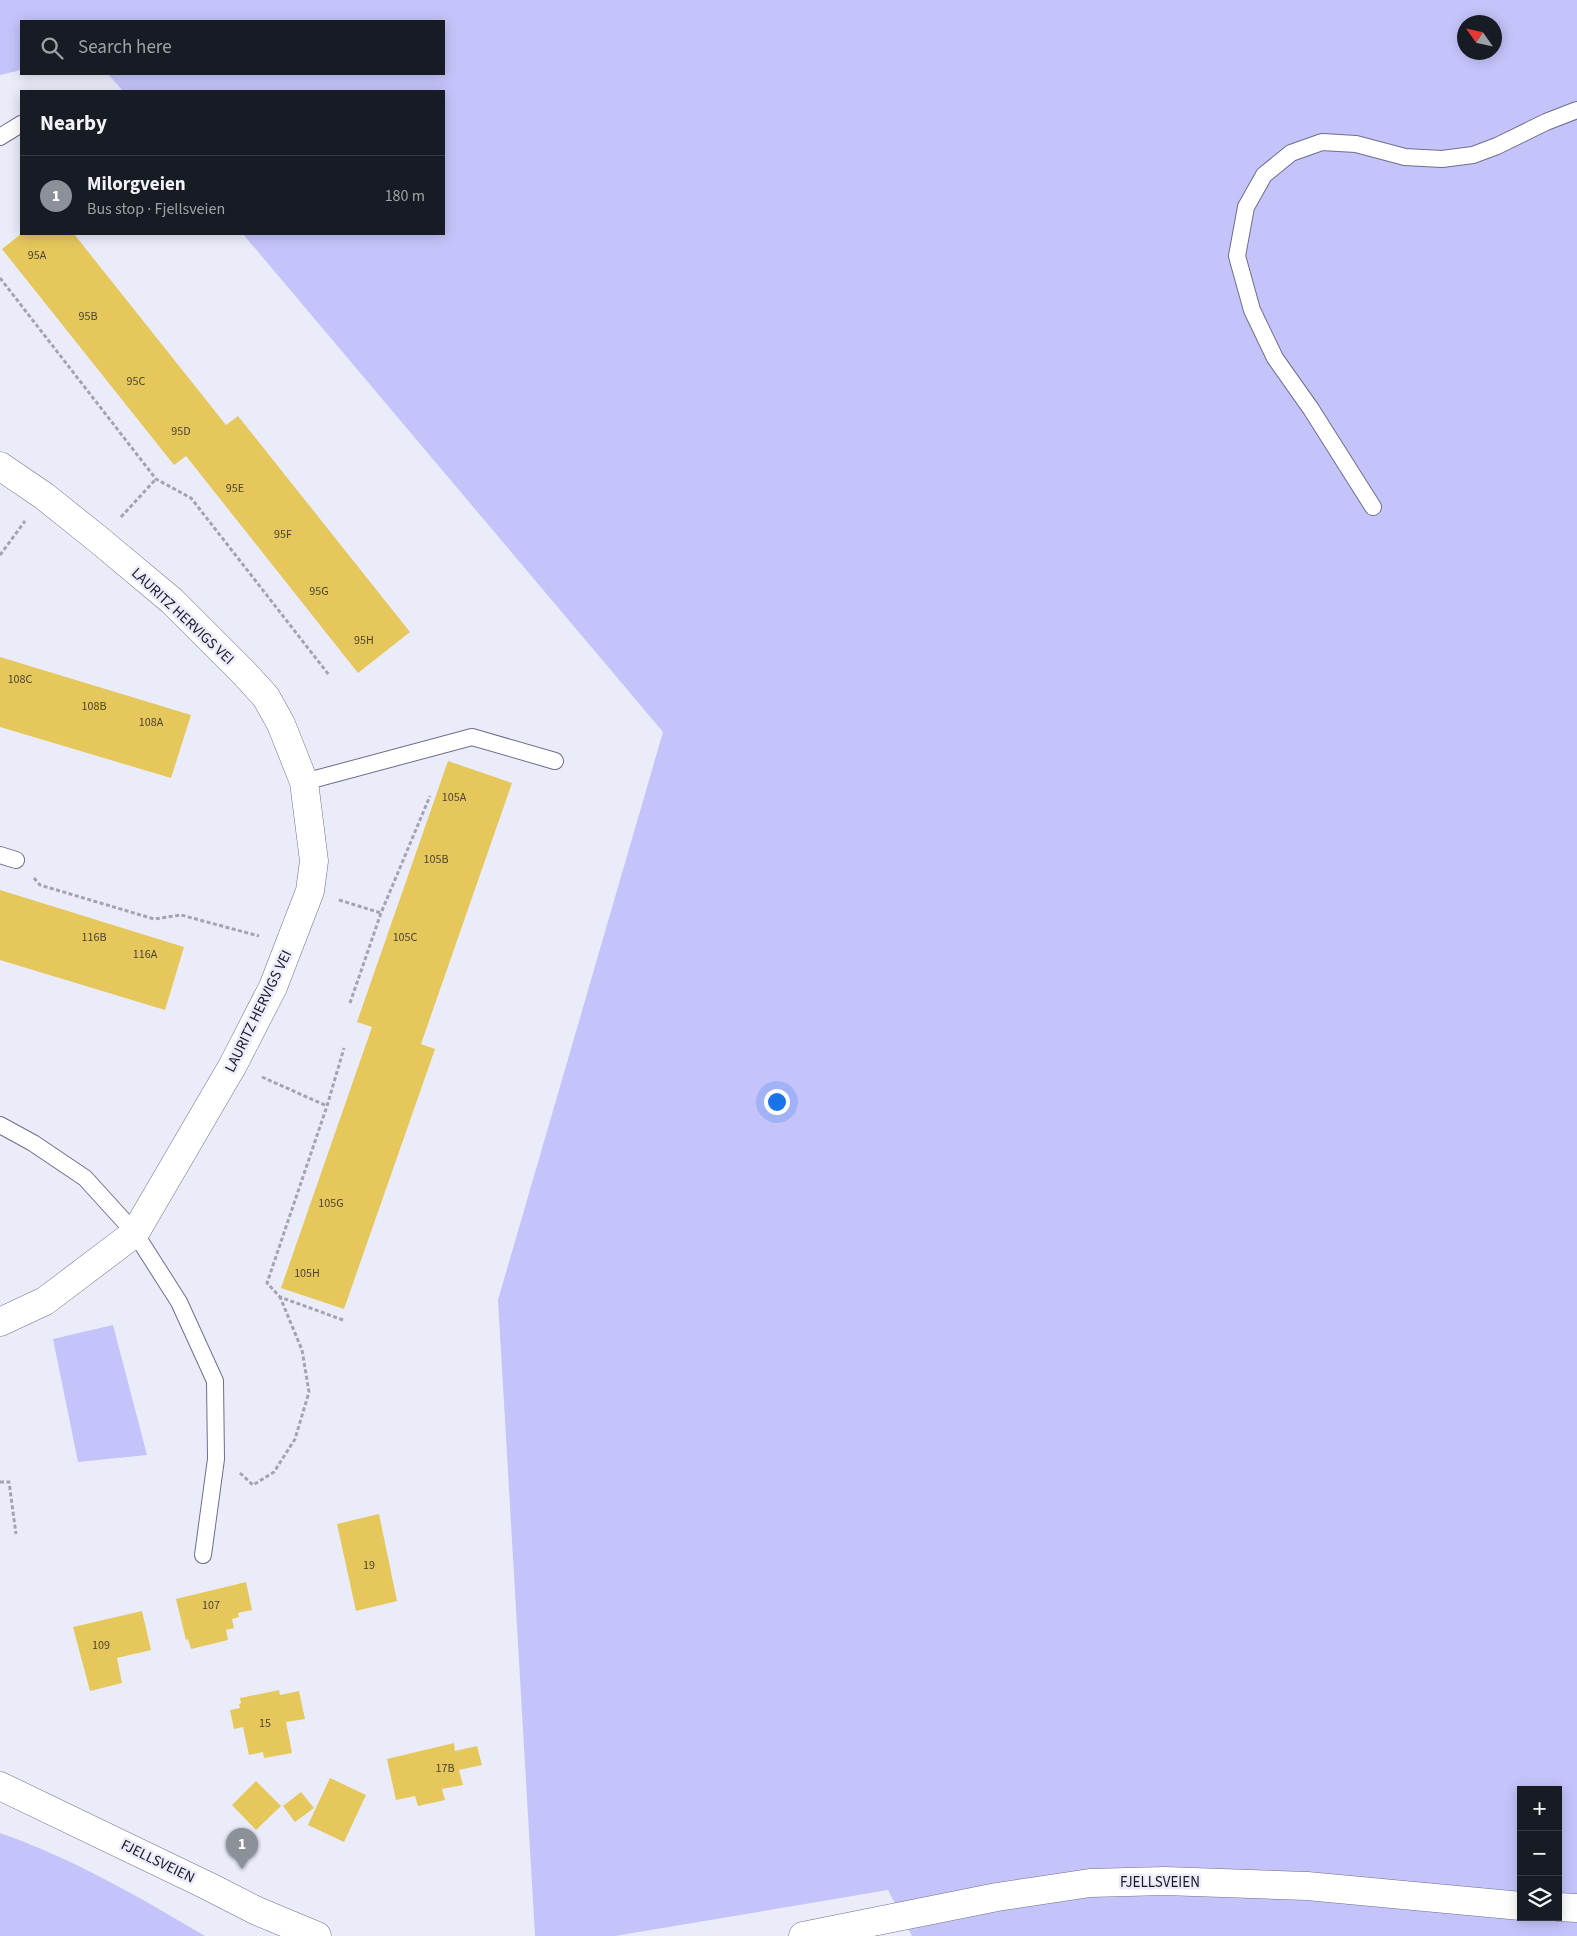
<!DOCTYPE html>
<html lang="en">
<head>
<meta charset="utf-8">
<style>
  body { margin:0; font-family:"Source Sans 3",sans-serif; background:#242831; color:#f1f3f6 }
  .controls { position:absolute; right:15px; bottom:15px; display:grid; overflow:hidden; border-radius:0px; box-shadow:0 2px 12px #0003 }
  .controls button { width:45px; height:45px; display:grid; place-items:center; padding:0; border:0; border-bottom:1px solid #363941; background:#171b24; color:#f1f3f6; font:25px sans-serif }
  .compass { position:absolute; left:1457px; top:15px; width:45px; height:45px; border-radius:50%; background:#171b24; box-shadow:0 2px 12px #0003; rotate:304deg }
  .you { position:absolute; left:776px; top:1101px; width:18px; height:18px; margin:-12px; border:4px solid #fff; border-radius:50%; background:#1a73e8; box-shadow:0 0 0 8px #1a73e833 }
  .badge { display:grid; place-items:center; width:32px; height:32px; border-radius:50%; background:#8c9099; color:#fff; font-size:16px; font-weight:700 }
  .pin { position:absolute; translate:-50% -41px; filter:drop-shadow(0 1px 2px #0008) }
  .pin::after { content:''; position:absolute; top:26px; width:18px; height:15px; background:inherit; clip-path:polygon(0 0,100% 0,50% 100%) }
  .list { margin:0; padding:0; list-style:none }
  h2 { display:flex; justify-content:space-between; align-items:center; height:65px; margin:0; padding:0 20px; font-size:21px }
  h2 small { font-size:16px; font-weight:400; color:#9ea1a6 }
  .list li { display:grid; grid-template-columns:32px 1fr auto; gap:15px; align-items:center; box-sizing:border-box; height:80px; padding:0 20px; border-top:1px solid #363941 }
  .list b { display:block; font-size:19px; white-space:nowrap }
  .list p { margin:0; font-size:16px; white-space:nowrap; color:#9ea1a6 }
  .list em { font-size:16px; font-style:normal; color:#9ea1a6 }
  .icon { flex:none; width:28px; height:28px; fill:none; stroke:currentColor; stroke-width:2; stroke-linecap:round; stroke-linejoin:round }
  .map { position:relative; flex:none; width:1577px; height:1936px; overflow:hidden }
  .search { position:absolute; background:#171b24; box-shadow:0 2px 12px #0003; left:20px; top:20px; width:425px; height:55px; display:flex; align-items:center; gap:12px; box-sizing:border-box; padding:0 18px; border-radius:0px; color:#9ea1a6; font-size:19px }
  .panel { position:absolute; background:#171b24; box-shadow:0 2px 12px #0003; left:20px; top:90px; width:425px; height:145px; border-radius:0px }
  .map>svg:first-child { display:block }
  .green { fill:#c4c4fb; fill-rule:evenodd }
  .building { fill:#e5c75c }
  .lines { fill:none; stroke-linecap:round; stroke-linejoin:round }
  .service-casing { stroke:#6e6e8d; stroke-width:18 }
  .minor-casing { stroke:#6e6e8d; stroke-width:29 }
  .secondary-casing { stroke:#6e6e8d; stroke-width:29 }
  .path { stroke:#a3a4b1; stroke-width:3; stroke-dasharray:4 2.5; stroke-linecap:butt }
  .service { stroke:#fff; stroke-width:16 }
  .minor { stroke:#fff; stroke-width:28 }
  .secondary { stroke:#fff; stroke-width:28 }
  .labels { text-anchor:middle; stroke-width:5; stroke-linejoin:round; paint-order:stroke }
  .number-label { font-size:12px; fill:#4c4433 }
  .street-label { font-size:15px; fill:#191925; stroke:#ebecfa }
</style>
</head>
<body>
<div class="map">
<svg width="1577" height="1936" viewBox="0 0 1577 1936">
  <rect width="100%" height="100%" fill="#ebecfa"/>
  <!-- green -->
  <g class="green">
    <path d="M0,0h1577v1936h-665l-24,-46 -273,46h-80l-37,-636 165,-568 -420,-498h201v-143h-321l-15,-17h336v-53h-423v49l-21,5zM1464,22h30v30h-30zM1521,1790h37v127h-37z"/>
    <polygon points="113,1325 147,1455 78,1462 53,1339"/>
    <path d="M0,1833c72,25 139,64 205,103h-205z"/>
  </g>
  <!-- building -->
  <g class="building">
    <polygon points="21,234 74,234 226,425 238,416 410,632 358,673 186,456 174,465 2,249"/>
    <polygon points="0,657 191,715 171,778 0,727"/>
    <polygon points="448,761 512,783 421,1044 435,1049 344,1309 281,1288 372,1027 357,1022"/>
    <polygon points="0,890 184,947 165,1010 0,960"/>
    <polygon points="379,1514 397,1601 356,1611 337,1524"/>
    <polygon points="246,1582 252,1610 238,1613 239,1617 232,1619 234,1628 226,1630 228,1640 191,1649 188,1639 186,1640 176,1599"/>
    <polygon points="142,1611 151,1650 117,1658 122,1683 90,1691 73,1627"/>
    <polygon points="279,1690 280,1695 299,1691 305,1719 286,1722 292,1753 264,1758 263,1752 249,1755 243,1727 234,1729 230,1710 240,1708 239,1704 241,1703 240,1698"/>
    <polygon points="454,1743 455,1751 477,1746 482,1765 459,1770 463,1785 442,1789 445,1800 418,1806 415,1796 396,1800 387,1759"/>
    <polygon points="330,1778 366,1795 344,1842 308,1825"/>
    <polygon points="256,1781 281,1806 256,1830 232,1805"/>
    <polygon points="301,1792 314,1808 295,1822 283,1806"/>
  </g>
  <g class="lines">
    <defs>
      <g id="service">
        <polyline points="0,137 21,124"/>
        <polyline points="1373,507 1311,409 1275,358 1252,310 1237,256 1246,207 1264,175 1291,153 1322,142 1356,144 1405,157 1442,159 1473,155 1497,146 1546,122 1577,110"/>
        <polyline points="304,782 472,737 555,761"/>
        <polyline points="0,855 16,860"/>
        <polyline points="0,1125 33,1143 85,1178 135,1233 179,1302 215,1381 216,1459 203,1555"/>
      </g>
      <polyline id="minor" points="0,466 44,496 99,540 172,601 244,673 266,697 281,724 304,782 314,861 310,891 273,987 233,1065 135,1233 45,1301 0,1322"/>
      <g id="secondary">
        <polyline points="0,1786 208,1886 257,1911 317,1936"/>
        <polyline points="1558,1907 1577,1908"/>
        <polyline points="803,1936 997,1897 1090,1883 1165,1881 1307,1886 1521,1906"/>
      </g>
    </defs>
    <!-- service casing -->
    <use href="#service" class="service-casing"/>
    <!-- minor casing -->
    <use href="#minor" class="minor-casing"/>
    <!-- secondary casing -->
    <use href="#secondary" class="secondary-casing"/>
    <!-- path -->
    <g class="path">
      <polyline points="0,278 156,479 191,498 329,675"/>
      <polyline points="121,517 156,479"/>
      <polyline points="0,555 25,521"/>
      <polyline points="34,878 40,885 154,919 181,915 259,936"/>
      <polyline points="339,900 381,913"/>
      <polyline points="350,1003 381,913 430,796"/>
      <polyline points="262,1077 327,1106"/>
      <polyline points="343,1320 280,1297 267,1283 327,1106 344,1048"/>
      <polyline points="240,1473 253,1485 274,1472 295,1439 309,1392 302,1350 280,1297"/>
      <polyline points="0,1482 9,1482 16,1534"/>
    </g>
    <!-- service -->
    <use href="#service" class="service"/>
    <!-- minor -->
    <use href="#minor" class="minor"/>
    <!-- secondary -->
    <use href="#secondary" class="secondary"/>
  </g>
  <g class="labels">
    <!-- number labels -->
    <g class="number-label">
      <text x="37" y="259">95A</text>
      <text x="88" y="320">95B</text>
      <text x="136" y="385">95C</text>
      <text x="181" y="435">95D</text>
      <text x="235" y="492">95E</text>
      <text x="283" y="538">95F</text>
      <text x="319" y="595">95G</text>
      <text x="364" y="644">95H</text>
      <text x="20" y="683">108C</text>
      <text x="94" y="710">108B</text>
      <text x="151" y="726">108A</text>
      <text x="454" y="801">105A</text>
      <text x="436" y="863">105B</text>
      <text x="94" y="941">116B</text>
      <text x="405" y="941">105C</text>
      <text x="145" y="958">116A</text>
      <text x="331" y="1207">105G</text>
      <text x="307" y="1277">105H</text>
      <text x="369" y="1569">19</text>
      <text x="211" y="1609">107</text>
      <text x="101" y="1649">109</text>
      <text x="265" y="1727">15</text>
      <text x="445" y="1772">17B</text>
    </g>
    <!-- street labels -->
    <g class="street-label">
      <text transform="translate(183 616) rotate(43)" y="5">LAURITZ HERVIGS VEI</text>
      <text transform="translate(258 1011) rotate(-64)" y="5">LAURITZ HERVIGS VEI</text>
      <text transform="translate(158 1861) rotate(26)" y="5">FJELLSVEIEN</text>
      <text x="1160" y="1887">FJELLSVEIEN</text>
    </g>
  </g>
</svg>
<div class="controls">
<button>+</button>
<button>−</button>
<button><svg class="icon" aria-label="layers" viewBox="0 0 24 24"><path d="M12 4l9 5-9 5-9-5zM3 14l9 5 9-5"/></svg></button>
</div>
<svg class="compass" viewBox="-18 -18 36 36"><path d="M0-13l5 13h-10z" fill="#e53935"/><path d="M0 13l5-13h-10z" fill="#9ea1a6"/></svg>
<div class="you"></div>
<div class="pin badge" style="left:242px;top:1869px">1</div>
<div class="search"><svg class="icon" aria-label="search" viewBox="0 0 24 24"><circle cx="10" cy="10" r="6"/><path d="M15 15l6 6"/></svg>Search here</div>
<section class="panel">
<h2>Nearby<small></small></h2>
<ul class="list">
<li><span class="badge">1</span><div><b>Milorgveien</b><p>Bus stop · Fjellsveien</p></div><em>180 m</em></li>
</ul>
</section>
</div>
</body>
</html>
